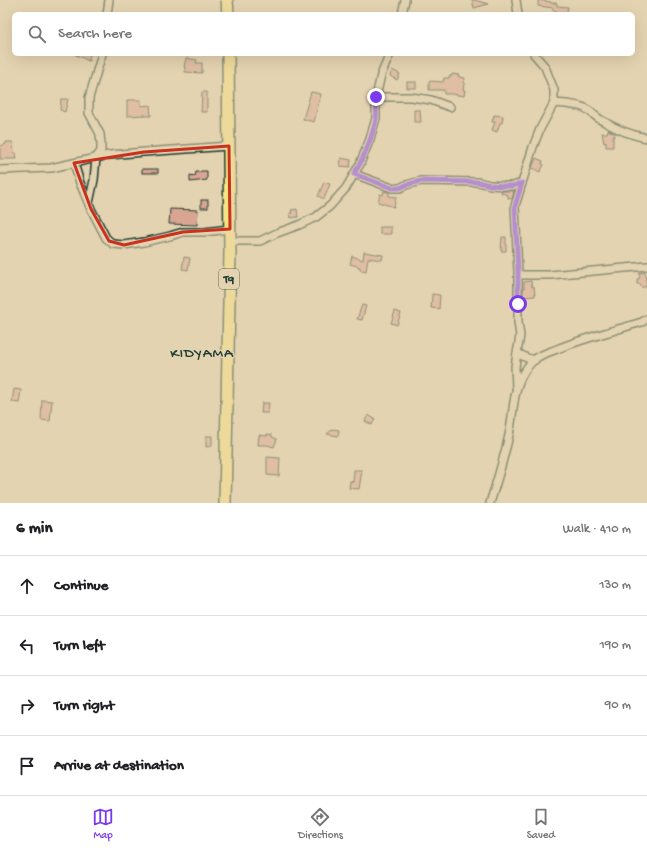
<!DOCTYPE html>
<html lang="en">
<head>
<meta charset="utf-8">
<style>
  body { margin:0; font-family:"Gochi Hand",sans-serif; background:#f6f6f6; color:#202124 }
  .stop { position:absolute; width:12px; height:12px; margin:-9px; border:3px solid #7c3aed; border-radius:50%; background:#fff }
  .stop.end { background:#7c3aed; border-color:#fff; box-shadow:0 1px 4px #0008 }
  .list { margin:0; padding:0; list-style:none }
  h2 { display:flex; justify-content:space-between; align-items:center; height:52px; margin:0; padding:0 16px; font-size:17px }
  h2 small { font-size:13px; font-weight:400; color:#757577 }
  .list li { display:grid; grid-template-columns:26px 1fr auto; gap:12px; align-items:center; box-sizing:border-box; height:60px; padding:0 16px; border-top:1px solid #e0e0e0 }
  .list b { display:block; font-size:15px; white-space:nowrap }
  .list em { font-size:13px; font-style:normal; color:#757577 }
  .icon { flex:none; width:22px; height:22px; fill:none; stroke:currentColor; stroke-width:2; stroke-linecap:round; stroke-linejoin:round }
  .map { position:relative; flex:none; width:647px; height:503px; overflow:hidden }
  .search { position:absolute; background:#fff; box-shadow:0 4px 16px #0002; left:12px; right:12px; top:12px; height:44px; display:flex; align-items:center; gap:10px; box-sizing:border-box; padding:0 14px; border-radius:6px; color:#757577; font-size:15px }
  .sheet { height:292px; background:#fff }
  nav { display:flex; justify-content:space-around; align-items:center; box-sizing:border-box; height:56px; border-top:1px solid #e0e0e0; background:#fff; font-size:11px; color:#757577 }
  nav a { display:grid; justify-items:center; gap:2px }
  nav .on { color:#7c3aed }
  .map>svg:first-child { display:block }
  .building { fill:#daa492; stroke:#1f3d34 }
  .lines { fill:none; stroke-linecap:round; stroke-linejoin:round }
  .minor-casing { stroke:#1f3d34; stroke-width:10 }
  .highway-casing { stroke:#1f3d34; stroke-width:14 }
  .minor { stroke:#e4d3b0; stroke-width:7 }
  .highway { stroke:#f8e281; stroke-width:11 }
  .route { stroke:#7c3aed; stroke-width:5 }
  .marked { fill:none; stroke:#c8321e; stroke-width:3; stroke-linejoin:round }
  .labels { text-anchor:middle; stroke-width:3; stroke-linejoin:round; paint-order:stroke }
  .shield { fill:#e4d3b0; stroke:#5a6a59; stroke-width:1 }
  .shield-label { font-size:12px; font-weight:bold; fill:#1f3d34 }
  .quarter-label { font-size:15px; letter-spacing:1px; fill:#1f3d34; stroke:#e4d3b0 }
</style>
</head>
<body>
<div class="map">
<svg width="647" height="503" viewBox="0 0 647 503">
  <rect width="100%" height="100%" fill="#e4d3b0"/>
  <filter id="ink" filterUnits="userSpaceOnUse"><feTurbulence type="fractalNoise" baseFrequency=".025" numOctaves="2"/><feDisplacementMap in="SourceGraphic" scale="8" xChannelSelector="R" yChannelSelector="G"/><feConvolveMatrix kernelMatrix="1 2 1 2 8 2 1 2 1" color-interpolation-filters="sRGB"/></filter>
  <g filter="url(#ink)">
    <!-- building -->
    <g class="building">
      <polygon points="472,0 474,0 489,4 474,8"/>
      <polygon points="538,0 551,2 551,3 557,3 557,6 568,7 567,12 564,12 564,14 556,14 557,11 553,11 553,8 538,6"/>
      <polygon points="74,54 90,54 89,61"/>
      <polygon points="186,58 197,60 196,63 202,63 202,73 185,72 185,67 184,67"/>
      <polygon points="392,70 400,74 397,80 390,76"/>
      <polygon points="452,74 459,75 459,77 465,78 463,90 465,90 464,96 452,94 444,94 444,90 429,90 429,81 443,82 444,78 449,78 449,76 452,76"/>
      <rect x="407" y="82" width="9" height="6"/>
      <polygon points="202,92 207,92 207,112 201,112"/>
      <polygon points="311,92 321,94 314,122 303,119"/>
      <polygon points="61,99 68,99 65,112 60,110"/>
      <polygon points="127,100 141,100 141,106 150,105 151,116 145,116 145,115 127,116"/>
      <polygon points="414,110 420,110 421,122 414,122"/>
      <polygon points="494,115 503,116 502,123 500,123 497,132 492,130 495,122 492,122"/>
      <polygon points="608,130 615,133 614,137 613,136 613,147 606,147 606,142 604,143 602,133 607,133"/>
      <polygon points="6,142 13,142 14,153 16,153 17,159 0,159 0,146 6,144"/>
      <polygon points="341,158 351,160 350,167 340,166"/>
      <polygon points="536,158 543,161 542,164 544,165 540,172 532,168"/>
      <rect x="142" y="169" width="16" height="4"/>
      <polygon points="201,171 207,171 207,180 190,182 190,175 195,176 196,172 201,172"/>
      <polygon points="324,182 330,184 324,199 318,196"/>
      <polygon points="384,191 389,192 389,196 396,197 394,207 378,202 380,194 383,195"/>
      <polygon points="502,191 514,191 512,199 508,198 508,195 501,193"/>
      <rect x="201" y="200" width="7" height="8"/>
      <polygon points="170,209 198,210 197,225 169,224"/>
      <polygon points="297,209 298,217 291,218 290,213 292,213 291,210"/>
      <rect x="380" y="227" width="11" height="7"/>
      <polygon points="502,237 506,237 506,251 501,251"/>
      <polygon points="364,252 383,255 382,260 368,258 366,271 360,270 360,267 350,264 352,256 363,260"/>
      <polygon points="184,257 190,258 188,270 182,269"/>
      <polygon points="645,272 647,287 641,287 640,284 637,284 637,279 640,278 639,273"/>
      <polygon points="531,281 532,287 534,286 535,296 523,297 523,289 524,289 524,282"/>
      <polygon points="432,294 440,295 439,309 431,308"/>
      <polygon points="362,305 366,306 362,320 357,319"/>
      <polygon points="395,311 401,313 397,325 391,323"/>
      <polygon points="14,389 21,390 19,403 12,402"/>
      <polygon points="42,400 52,401 50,421 41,420"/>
      <polygon points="262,403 269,403 268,413 261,413"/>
      <polygon points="368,415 375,419 372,425 365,421"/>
      <polygon points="333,429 339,430 338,436 327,434"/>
      <polygon points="267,434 272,435 272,437 277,439 274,447 267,445 258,445 259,435 267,436"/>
      <polygon points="206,436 212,436 212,446 206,447"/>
      <polygon points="267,457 280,458 279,476 267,475"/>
      <polygon points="354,470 362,470 359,489 349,488 350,481 353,482"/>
    </g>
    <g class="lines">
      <defs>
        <g id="minor">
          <polyline points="516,0 518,14"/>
          <polyline points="107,14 109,0"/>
          <polyline points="402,14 405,0"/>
          <polyline points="534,54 545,67 554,90 554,103 540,129 533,147 515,206 518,272 518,322 520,336 517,353 527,358 535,360"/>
          <polyline points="376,97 411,97 431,100 450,107"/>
          <path d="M554,103c10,1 21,1 31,5 6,3 11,10 18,13 13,8 28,14 44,17"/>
          <polyline points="74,163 80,183 91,209 106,238 113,244 124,245 144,242 170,236 183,232 204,232 230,229"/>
          <polyline points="0,170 51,168 109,155 144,152 229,146"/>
          <polyline points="354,174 392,188 400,188 406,185 421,181 478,182 490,185 503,186 513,186 522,183"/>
          <polyline points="89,203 94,180 96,158 101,151 101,144 100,134 89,113 89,98 102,54"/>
          <polyline points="230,241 260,241 277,233 299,225 316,217 330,206 346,188 360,164 370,139 376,118 376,97 381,75 390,54"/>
          <polyline points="518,275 550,275 647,266"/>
          <polyline points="516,387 515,367 517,353"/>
          <path d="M490,503c7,-22 14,-45 19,-68 6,-28 2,-55 26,-76 6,-5 15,-7 22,-10 27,-11 56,-18 85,-27l5,-3"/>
        </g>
        <g id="highway">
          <polyline points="227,0 228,14"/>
          <polyline points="225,503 230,252 228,54"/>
        </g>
      </defs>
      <!-- minor casing -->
      <use href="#minor" class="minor-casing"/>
      <!-- highway casing -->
      <use href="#highway" class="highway-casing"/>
      <!-- minor -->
      <use href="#minor" class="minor"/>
      <!-- highway -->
      <use href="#highway" class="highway"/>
    </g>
  </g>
  <g class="lines" filter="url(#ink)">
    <!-- route -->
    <path class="route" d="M376,97c0,7 1,15 0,22 -3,16 -13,41 -22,55l38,14h8l6,-3 15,-4 57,1 12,3 13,1h10l9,-3 -7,23 3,66v32"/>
  </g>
  <!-- marked area -->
  <path d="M0 0H647V503H0ZM229,146l1,83 -47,3 -59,13 -15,-4 -18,-32 -17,-46 70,-11z" fill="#e4d3b0" fill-opacity=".55" fill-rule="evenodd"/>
  <path class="marked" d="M229,146l1,83 -47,3 -59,13 -15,-4 -18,-32 -17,-46 70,-11z"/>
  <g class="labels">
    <!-- shield labels -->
    <rect class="shield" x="219" y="269" width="20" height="20" rx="3"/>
    <g class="shield-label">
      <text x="229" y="283">T9</text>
    </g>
    <!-- quarter labels -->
    <g class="quarter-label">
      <text x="202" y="357">KIDYAMA</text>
    </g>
  </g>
</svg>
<div class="stop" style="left:518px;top:304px"></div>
<div class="stop end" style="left:376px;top:97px"></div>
<div class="search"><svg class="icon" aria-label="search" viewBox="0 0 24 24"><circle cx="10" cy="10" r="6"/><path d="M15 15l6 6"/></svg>Search here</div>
</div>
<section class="sheet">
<h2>6 min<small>Walk · 410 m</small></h2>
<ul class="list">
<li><svg class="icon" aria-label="ahead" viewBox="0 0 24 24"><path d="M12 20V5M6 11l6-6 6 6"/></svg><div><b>Continue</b></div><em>130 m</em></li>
<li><svg class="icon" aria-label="left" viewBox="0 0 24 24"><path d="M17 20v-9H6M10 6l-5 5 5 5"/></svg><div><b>Turn left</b></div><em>190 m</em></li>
<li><svg class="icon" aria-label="right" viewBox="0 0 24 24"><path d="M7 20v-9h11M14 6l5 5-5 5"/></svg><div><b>Turn right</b></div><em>90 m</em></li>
<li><svg class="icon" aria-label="arrive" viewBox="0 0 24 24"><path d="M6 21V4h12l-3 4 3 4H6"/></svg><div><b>Arrive at destination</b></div></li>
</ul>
</section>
<nav>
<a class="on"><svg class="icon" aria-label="map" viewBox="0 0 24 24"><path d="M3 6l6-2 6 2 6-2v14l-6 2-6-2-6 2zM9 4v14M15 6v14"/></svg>Map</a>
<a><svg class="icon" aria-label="directions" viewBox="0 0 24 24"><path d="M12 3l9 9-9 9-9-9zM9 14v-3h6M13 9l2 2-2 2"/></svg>Directions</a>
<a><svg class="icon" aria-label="saved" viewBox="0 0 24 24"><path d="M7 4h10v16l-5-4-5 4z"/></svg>Saved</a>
</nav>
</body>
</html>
